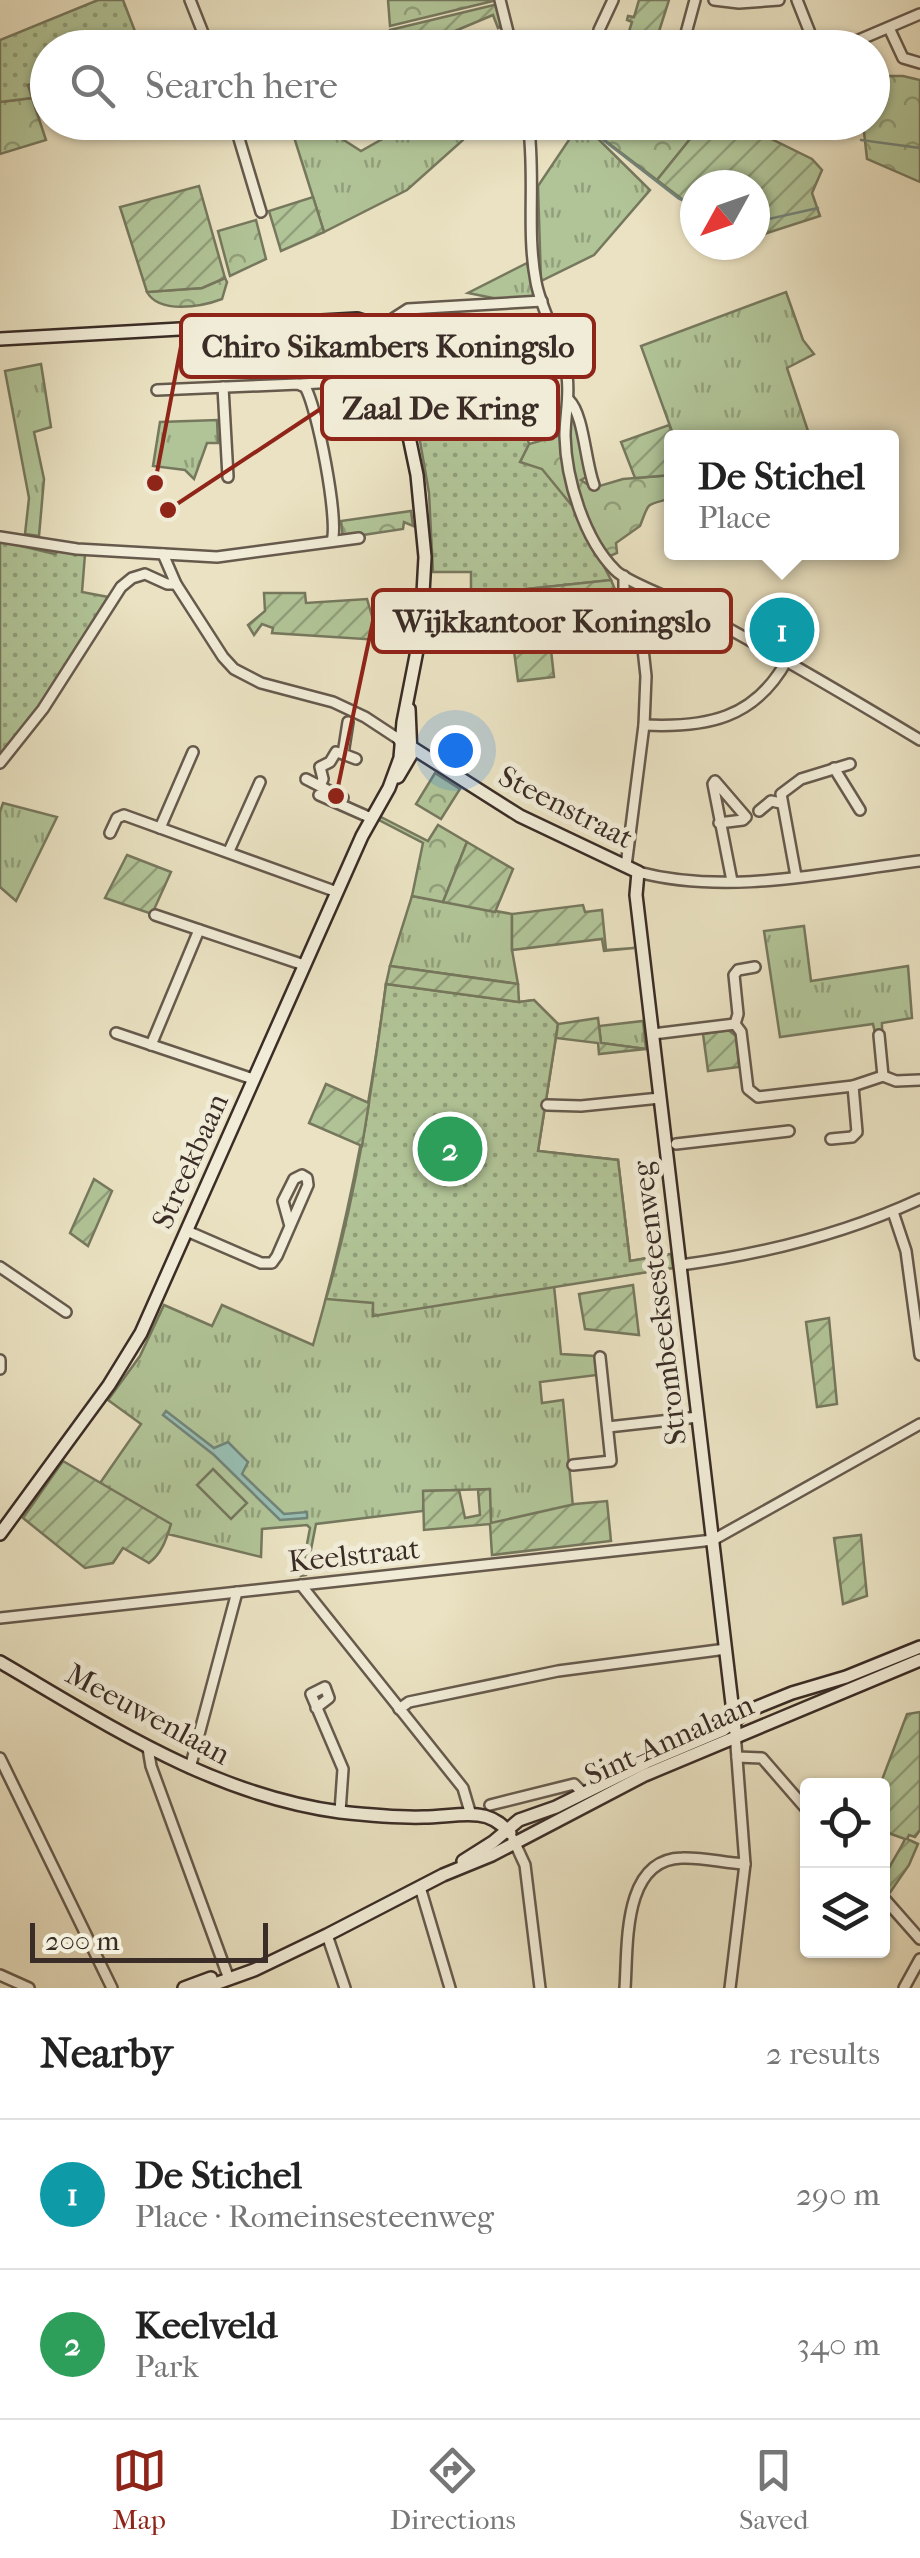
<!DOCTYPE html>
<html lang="en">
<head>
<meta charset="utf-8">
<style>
  body { margin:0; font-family:"IM FELL French Canon",serif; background:#f2f2f2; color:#222 }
  .controls { position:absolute; right:30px; bottom:30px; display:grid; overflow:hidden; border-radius:10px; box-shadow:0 2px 8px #0004 }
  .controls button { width:90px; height:90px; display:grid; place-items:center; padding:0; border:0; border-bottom:2px solid #e0e0e0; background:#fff; color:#222; font:50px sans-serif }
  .compass { position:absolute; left:680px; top:170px; width:90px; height:90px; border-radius:50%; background:#fff; box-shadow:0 2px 8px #0004; rotate:230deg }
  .scale { position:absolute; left:30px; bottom:25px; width:238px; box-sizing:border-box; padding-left:10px; border:5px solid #3a2c26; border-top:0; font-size:28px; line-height:35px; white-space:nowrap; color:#3a2c26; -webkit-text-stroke:8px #f1ecd7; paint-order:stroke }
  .you { position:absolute; left:455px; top:750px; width:35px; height:35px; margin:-25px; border:8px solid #fff; border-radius:50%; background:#1a73e8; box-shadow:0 0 0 15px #1a73e833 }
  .badge { display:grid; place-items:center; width:65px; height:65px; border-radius:50%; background:#8f2418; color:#fff; font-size:32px; font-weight:700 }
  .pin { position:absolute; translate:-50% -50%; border:5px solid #fff; box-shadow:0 2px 10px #0006 }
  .popup { position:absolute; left:664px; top:430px; width:235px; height:130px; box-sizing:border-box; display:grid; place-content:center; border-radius:10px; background:#fff; filter:drop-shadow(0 2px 8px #0005); font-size:32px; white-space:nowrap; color:#767676 }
  .popup b { font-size:38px; color:#222 }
  .popup::after { content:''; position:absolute; left:50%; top:100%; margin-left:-20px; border:20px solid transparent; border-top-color:#fff }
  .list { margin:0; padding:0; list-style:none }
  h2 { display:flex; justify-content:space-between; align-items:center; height:130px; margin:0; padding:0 40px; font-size:42px }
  h2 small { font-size:32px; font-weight:400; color:#767676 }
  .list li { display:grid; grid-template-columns:65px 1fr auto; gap:30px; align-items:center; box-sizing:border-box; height:150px; padding:0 40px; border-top:2px solid #e0e0e0 }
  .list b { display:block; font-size:38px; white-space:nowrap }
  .list p { margin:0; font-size:32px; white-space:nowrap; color:#767676 }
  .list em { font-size:32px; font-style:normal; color:#767676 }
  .icon { flex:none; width:55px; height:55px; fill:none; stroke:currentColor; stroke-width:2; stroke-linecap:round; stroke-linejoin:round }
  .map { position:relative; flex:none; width:920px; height:1988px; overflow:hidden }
  .search { position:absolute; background:#fff; box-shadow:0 2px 8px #0004; left:30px; right:30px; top:30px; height:110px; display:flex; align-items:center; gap:25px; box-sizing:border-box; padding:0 35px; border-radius:55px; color:#767676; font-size:38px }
  .sheet { height:430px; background:#fff }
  nav { display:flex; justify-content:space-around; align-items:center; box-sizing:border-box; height:140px; border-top:2px solid #e0e0e0; background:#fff; font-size:28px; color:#767676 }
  nav a { display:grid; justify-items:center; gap:5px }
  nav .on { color:#8f2418 }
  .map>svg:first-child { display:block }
  .grass { fill:url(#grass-tufts); stroke:#76785e; stroke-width:2.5 }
  .forest { fill:url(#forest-crowns); stroke:#76785e; stroke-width:2.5 }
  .park { fill:url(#park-dots); stroke:#76785e; stroke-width:2.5 }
  .garden { fill:url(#garden-furrows); stroke:#76785e; stroke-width:2.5 }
  .pitch { fill:#b1c497; stroke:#76785e; stroke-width:2.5 }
  .water { fill:#98beb2; stroke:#72847a; stroke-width:2.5 }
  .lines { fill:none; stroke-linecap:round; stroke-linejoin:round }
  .stream { stroke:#72847a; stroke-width:2.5 }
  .street-casing { stroke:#665a4d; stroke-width:14 }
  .secondary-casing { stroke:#3a2c26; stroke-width:16 }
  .street { stroke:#f1ecd7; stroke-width:9 }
  .secondary { stroke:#f1ecd7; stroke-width:11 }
  .labels { text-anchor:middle; stroke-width:10; stroke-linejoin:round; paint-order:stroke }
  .street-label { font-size:30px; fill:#3a2c26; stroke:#f1ecd7 }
  .leader { fill:none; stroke:#8f2418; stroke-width:4 }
  .callout-dot { fill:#8f2418; stroke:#f1ecd7; stroke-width:4 }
  .callout { fill:#f1ecd7; stroke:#8f2418; stroke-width:4 }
  .callout-label { font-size:32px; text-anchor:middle; font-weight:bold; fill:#3a2c26 }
</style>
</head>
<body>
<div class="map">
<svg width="920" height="1988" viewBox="0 0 920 1988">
  <defs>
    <pattern id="grass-tufts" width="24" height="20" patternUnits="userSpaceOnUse" patternTransform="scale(2.5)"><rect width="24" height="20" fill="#b1c497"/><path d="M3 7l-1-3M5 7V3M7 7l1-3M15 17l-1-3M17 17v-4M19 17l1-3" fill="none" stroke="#919f7b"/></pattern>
    <pattern id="forest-crowns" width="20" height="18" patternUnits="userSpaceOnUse" patternTransform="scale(2.5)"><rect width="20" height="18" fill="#b1c497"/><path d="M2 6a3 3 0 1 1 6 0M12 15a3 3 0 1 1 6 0" fill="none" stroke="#919f7b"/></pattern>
    <pattern id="park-dots" width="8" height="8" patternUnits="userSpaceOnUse" patternTransform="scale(2.5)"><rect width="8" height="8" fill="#b1c497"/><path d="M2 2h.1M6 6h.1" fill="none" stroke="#919f7b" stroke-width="1.8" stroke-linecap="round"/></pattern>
    <pattern id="garden-furrows" width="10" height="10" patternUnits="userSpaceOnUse" patternTransform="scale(2.5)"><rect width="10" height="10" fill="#b1c497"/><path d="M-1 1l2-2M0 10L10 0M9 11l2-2" fill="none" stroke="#919f7b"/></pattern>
  </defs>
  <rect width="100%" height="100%" fill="#eae2c2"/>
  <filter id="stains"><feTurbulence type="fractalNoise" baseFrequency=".002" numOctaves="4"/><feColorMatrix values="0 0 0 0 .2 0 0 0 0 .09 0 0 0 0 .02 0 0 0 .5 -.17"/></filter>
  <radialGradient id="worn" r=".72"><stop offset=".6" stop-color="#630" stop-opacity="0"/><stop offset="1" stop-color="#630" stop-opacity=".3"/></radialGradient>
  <!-- grass -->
  <g class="grass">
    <polygon points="462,122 463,140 407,190 324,232 293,134 325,128 361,151 409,124"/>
    <polygon points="581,122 650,190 594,255 541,281 538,186"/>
    <polygon points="527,263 534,294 530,298 498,299 468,293"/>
    <polygon points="786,292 803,340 814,354 787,368 810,437 674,437 641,346"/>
    <polygon points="539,324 551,353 509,378 412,395 398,339 405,328 410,325"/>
    <polygon points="41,364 51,427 34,432 44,479 39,536 25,534 29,498 5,371"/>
    <polygon points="217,420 218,443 207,443 194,479 185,470 153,466 160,422"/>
    <polygon points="3,803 57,817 16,901 0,887 0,812"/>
    <polygon points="412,896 512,914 512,950 518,984 390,966"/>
    <polygon points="804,926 811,981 908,966 912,1018 882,1023 882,1032 875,1033 873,1024 780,1037 764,931"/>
    <path d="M386,984l133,18 15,-2 24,24 -20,127 80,9 12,101 41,-7 2,14 -119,18 7,68 34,2 2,19 -57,7 2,21 21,-3 10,107 -82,17 -2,-35 -65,2 -1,20 -107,13 -10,51 -5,1 9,-48 -3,-3 -45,4 -1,28 -93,-23 2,-10 -70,-41 41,-59 -33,-24 32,-44 24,-51 48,21 10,-21 91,40c34,-118 57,-237 73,-361z"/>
    <polygon points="643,1021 646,1049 601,1043 599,1026"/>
  </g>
  <!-- forest -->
  <g class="forest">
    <polygon points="388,0 492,0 493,1 390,26"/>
    <polygon points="873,76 903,76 920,80 920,182 867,159 863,123 872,122"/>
    <polygon points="32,98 46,140 0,154 0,102"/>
    <polygon points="582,123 703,123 657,180"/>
    <polygon points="256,220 266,259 230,276 218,231"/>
    <path d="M225,278l2,4 -5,17c-21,8 -63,15 -75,-7l55,-4z"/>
    <path d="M570,406l3,2 15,68 -7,4 12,8 30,-9 49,-4v23c-28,8 -22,3 -32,28l-24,17 1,10 -14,6 -74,-93 -9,-4 9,-18 32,-9z"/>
    <polygon points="411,511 413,526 404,522 403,529 343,538 341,521"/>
    <polygon points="435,773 460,789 441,819 416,804"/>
    <polygon points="381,817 428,841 438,825 467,842 443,902 412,896 423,843 379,820"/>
  </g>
  <!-- park -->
  <g class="park">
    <polygon points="98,0 123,0 141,47 48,48 47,79 28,85 32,98 0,102 0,40"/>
    <polygon points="509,378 529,444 520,462 542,469 573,507 611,580 471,595 471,572 433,572 429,493 412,395"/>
    <polygon points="0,541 55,554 58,551 85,554 82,592 108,597 48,698 0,760"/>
    <path d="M386,984l133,18 15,-2 24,24 -20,127 80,9 12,101 41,-7 2,14 -300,48v-13l-47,-4c30,-101 46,-209 60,-315z"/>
  </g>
  <!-- garden -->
  <g class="garden">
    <polygon points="639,0 669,0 655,44 658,47 624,47 632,22 627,20 628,16 634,17"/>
    <polygon points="498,4 503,26 498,28 493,15 436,39 438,46 392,47 390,30"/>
    <polygon points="703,123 739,123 812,159 822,170 812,193 820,216 761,235 755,228 755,185 695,185 695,209 657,180"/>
    <polygon points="199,186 225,278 202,288 147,292 120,207"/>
    <polygon points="313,197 324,232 281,251 269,211"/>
    <polygon points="669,425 674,437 672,475 635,478 621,442"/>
    <polygon points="611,580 620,601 603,604 609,625 549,632 554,677 518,681 512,636 470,642 471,595"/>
    <polygon points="264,593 305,593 306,603 367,599 379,640 272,633 273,628 262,624 254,635 248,625 265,611"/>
    <polygon points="467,842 513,869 495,912 443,902"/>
    <polygon points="127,855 171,872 152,914 105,898"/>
    <polygon points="583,905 585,912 602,910 606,950 634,948 604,951 602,939 512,950 512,914"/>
    <polygon points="390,966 518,984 519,1002 386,984"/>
    <polygon points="598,1018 601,1043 646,1049 599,1054 598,1043 556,1038 558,1024"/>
    <polygon points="728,1030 736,1036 739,1067 708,1071 703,1034"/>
    <polygon points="326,1084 369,1103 362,1146 309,1123"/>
    <polygon points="94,1179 112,1191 88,1246 70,1233"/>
    <polygon points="633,1285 639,1335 585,1329 579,1294"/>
    <polygon points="829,1318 837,1404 817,1407 806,1322"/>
    <path d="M63,1461l108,63c-5,16 -9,29 -22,39l-26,-15 -10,15 -28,5 -62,-50z"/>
    <polygon points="490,1489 491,1523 575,1504 607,1501 611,1541 492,1555 490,1524 424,1530 423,1491 459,1490 465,1518 480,1515 478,1490"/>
    <polygon points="861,1535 867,1596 843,1604 834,1538"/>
    <path d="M920,1712v118l-5,7 -6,-2 -2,4 11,5 -9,21 -20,29 -6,-7c-1,-12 16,-34 22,-48l-22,-8 -1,-45 -2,-1 27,-71z"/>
  </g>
  <!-- pitch -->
  <polygon class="pitch" points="213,1469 247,1503 231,1519 197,1485"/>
  <!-- water -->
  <polygon class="water" points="166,1411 214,1448 228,1442 248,1462 242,1474 284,1514 307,1512 307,1518 280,1520 214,1455 163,1415"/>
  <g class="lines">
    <!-- stream -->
    <g class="stream">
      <polyline points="580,122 678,198 695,206"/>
      <polyline points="861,140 920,148"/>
      <polyline points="755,222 818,208"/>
    </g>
    <defs>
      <g id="street">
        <polyline points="190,0 209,48"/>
        <polyline points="500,0 512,48"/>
        <polyline points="714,0 739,3 779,0"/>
        <polyline points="797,0 816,48"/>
        <polyline points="889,28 903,58 920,63"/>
        <polyline points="599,30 613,0"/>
        <polyline points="682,48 695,0"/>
        <polyline points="840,48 920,14"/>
        <polyline points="234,122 261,212"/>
        <path d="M528,122c8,53 -2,108 8,160 6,32 26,60 31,94 3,20 -2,40 -2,60 1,43 19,103 50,134 11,12 57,28 74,37 78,42 155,87 231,133"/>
        <polyline points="377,329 408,309 542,301"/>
        <polyline points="301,384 335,382"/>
        <polyline points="223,387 228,477"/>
        <path d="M157,390l141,-6 7,3c12,19 34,133 27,154"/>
        <path d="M569,400c15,15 16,61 25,85"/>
        <polyline points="0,537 77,549 217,557 359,538"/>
        <polyline points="163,554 176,584 223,657 234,669 261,683 333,702 365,717 400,740"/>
        <polyline points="624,576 624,594 643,649 646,676 644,725 626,866"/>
        <polyline points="348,722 343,754 356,759"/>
        <path d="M644,725c62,3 111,-6 143,-65"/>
        <polyline points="0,763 43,709 121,587 132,578 145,574 167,584 176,584"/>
        <polyline points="834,768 860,810"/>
        <polyline points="306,779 343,798"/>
        <polyline points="320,786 323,779 320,767 330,762 336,752 343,754"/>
        <polyline points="319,795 371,818"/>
        <polyline points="759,811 771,801 781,803"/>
        <polyline points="719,823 743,820 746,817 715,781 713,784 732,881"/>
        <polyline points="160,828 193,752"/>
        <polyline points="110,833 117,818 124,815 337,892"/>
        <polyline points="229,851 260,782"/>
        <path d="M638,872c90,24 192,0 282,-11"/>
        <polyline points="796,876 781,794 801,779 850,764"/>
        <polyline points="155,915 304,965"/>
        <polyline points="755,967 738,970 734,975 738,1014 735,1024 741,1032 748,1089 758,1097 853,1086 883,1076 896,1081 920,1080"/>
        <polyline points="116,1033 253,1079"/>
        <polyline points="653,1034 735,1024"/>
        <polyline points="879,1035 883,1076"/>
        <polyline points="151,1045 199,930"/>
        <polyline points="547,1105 581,1106 660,1098"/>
        <polyline points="831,1139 852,1137 857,1132 853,1086"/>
        <polyline points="676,1144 789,1131"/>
        <polyline points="893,1212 906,1251 920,1355"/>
        <polyline points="187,1231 261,1263 272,1263 277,1256 308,1185 307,1178 302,1175 294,1179 283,1201 290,1226"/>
        <path d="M681,1265c82,-11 163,-31 239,-66"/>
        <polyline points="0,1267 66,1312"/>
        <polyline points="0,1360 0,1369"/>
        <polyline points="608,1427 698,1417"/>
        <polyline points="573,1465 611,1461 600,1357"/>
        <polyline points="301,1585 463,1788 471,1815"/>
        <polyline points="0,1618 713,1540 920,1424"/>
        <polyline points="316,1708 329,1698 325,1687 311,1694 343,1769 340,1812"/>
        <polyline points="399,1709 409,1702 558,1671 726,1649"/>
        <polyline points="148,1748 151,1766 229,1979"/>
        <polyline points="737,1757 762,1758 808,1811"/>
        <polyline points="0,1758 112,1988"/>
        <polyline points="190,1768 237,1592"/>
        <polyline points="490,1805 574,1784 583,1793"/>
        <polyline points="513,1839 525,1865 540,1988"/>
        <polyline points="420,1887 450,1988"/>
        <polyline points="882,1896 920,1939"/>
        <polyline points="327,1935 345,1988"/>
        <polyline points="0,1975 29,1988"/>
        <path d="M625,1988c3,-42 -3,-129 57,-130 21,-1 42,5 63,6"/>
        <polyline points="730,1988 745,1864 735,1732"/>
        <polyline points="904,1988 920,1959"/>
      </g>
      <g id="secondary">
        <polyline points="0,339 357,319 370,323 379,333 403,408 417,475 425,557 421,630 403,722 400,758 389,788 362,836 141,1333 109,1385 0,1534"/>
        <polyline points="400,740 520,816 638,872 636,895 735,1729"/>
        <polyline points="398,777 411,755 409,709"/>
        <path d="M0,1662c108,63 213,133 340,150 28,3 56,6 84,5 18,0 37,-4 54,-2 13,1 24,9 32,18"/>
        <polyline points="463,1861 493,1842 519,1820 556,1807 647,1762 723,1730 745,1712 792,1693 846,1677 920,1647"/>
        <polyline points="184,1988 211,1978"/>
        <polyline points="204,1988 254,1970 327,1935 443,1875 492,1855 645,1775 920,1660"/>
      </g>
    </defs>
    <!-- street casing -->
    <use href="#street" class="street-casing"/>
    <!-- secondary casing -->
    <use href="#secondary" class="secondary-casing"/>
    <!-- street -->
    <use href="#street" class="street"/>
    <!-- secondary -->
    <use href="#secondary" class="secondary"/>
  </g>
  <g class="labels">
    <!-- street labels -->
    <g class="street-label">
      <text transform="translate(566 807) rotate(27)" y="10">Steenstraat</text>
      <text transform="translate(190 1161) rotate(-66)" y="10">Streekbaan</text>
      <text transform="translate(659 1303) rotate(-97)" y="10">Strombeeksesteenweg</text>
      <text transform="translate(354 1555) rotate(-6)" y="10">Keelstraat</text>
      <text transform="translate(148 1714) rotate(28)" y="10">Meeuwenlaan</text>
      <text transform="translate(669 1740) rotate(-24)" y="10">Sint-Annalaan</text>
    </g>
  </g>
  <!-- callouts -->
  <path class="leader" d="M155 483L181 346M168 510L322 408M336 796L373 621"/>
  <g class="callout-dot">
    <circle cx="155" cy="483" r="10"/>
    <circle cx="168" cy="510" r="10"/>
    <circle cx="336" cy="796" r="10"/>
  </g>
  <g class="callout">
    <rect x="181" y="315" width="413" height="62" rx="10"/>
    <rect x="322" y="377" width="236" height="62" rx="10"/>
    <rect x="373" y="590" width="358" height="62" rx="10"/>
  </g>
  <g class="callout-label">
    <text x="388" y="357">Chiro Sikambers Koningslo</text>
    <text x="440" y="419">Zaal De Kring</text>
    <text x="552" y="632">Wijkkantoor Koningslo</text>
  </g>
  <rect width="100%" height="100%" filter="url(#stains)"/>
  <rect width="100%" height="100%" fill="url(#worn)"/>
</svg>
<div class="controls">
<button><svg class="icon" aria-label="locate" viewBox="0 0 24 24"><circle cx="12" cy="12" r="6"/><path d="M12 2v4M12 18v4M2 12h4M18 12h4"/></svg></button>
<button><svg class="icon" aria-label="layers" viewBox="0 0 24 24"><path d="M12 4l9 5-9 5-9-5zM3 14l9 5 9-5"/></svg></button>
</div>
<svg class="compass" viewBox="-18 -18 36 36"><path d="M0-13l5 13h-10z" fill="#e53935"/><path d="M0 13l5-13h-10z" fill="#767676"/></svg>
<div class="scale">200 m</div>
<div class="you"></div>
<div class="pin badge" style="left:782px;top:630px;background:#0f9aa8">1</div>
<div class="popup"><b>De Stichel</b>Place</div>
<div class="pin badge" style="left:450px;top:1149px;background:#2e9e5b">2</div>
<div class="search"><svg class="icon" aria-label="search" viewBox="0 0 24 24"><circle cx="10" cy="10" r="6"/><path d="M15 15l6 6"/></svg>Search here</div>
</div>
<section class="sheet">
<h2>Nearby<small>2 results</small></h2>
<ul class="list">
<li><span class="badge" style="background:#0f9aa8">1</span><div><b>De Stichel</b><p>Place · Romeinsesteenweg</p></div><em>290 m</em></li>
<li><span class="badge" style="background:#2e9e5b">2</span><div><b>Keelveld</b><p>Park</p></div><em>340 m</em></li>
</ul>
</section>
<nav>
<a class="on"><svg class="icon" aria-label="map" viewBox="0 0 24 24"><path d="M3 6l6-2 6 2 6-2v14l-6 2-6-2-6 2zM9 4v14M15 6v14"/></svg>Map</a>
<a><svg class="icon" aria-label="directions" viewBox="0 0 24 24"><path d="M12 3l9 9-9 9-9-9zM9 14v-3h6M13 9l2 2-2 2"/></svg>Directions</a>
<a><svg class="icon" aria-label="saved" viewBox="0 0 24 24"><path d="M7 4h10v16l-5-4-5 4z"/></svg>Saved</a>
</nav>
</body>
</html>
